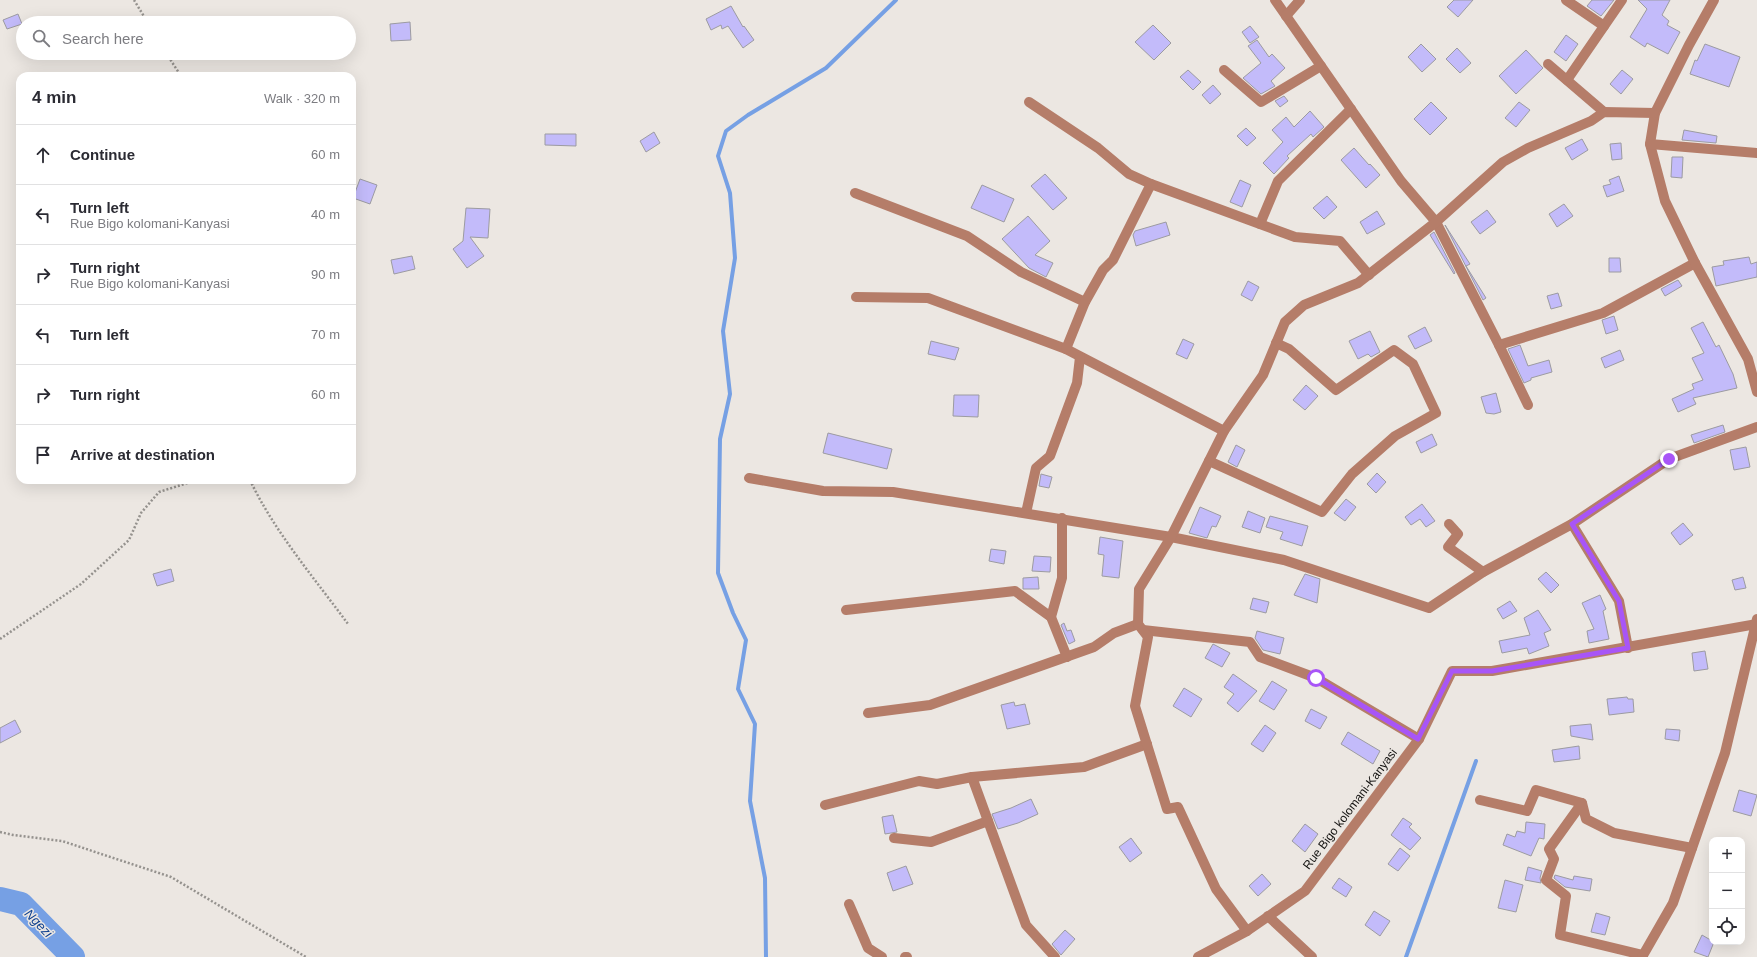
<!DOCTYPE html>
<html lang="en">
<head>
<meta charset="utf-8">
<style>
  body { margin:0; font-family:Helvetica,sans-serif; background:#f2f2f3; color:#2b2b33 }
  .controls { position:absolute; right:12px; bottom:12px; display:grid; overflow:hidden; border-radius:8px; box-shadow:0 4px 16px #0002 }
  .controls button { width:36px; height:36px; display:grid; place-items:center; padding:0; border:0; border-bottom:1px solid #e1e1e2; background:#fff; color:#2b2b33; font:20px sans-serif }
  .stop { position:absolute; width:12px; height:12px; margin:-9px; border:3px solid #a855f7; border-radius:50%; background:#fff }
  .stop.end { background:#a855f7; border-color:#fff; box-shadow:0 1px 4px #0008 }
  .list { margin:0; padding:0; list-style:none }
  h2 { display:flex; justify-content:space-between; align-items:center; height:52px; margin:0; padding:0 16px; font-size:17px }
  h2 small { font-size:13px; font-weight:400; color:#7c7c81 }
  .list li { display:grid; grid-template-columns:26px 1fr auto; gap:12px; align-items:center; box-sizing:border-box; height:60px; padding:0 16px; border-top:1px solid #e1e1e2 }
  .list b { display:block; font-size:15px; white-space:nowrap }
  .list p { margin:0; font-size:13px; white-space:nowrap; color:#7c7c81 }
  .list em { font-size:13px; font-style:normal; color:#7c7c81 }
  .icon { flex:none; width:22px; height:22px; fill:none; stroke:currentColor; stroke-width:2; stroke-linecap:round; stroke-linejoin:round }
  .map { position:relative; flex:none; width:1757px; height:957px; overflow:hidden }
  .search { position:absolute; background:#fff; box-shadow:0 4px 16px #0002; left:16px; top:16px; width:340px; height:44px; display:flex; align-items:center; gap:10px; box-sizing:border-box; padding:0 14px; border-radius:22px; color:#7c7c81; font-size:15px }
  .panel { position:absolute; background:#fff; box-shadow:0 4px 16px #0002; left:16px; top:72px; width:340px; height:412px; border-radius:12px }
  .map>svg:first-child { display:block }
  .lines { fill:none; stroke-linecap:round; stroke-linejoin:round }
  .stream { stroke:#76a0e4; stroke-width:4 }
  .river { stroke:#76a0e4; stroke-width:24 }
  .building { fill:#c3bbfa; stroke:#9c9ba1 }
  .path { stroke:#95928e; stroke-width:2.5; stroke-dasharray:2 2; stroke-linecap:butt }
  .minor { stroke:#b57d69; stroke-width:10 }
  .route { stroke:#a855f7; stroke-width:5 }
  .labels { text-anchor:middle; stroke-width:3; stroke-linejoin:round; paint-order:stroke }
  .street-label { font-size:12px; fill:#131210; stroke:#ece7e2 }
  .water-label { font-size:13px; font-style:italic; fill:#0f4190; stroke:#ece7e2 }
</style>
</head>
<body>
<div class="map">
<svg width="1757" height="957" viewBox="0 0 1757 957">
  <rect width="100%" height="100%" fill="#ece7e2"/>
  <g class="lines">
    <!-- stream -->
    <g class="stream">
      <polyline points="766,957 765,878 750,801 755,724 738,689 746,640 733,613 718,573 720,439 730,394 723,331 735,258 730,193 718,156 726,131 748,115 826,68 896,0"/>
      <polyline points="1406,957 1476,761"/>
    </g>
    <!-- river -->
    <polyline class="river" points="0,899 21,904 73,957"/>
  </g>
  <!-- building -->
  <g class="building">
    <polygon points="1454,0 1473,0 1458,17 1447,7"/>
    <polygon points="1592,0 1614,0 1601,16 1587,6"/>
    <polygon points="1638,0 1670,0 1662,15 1669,21 1667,25 1680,32 1668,54 1647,43 1645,47 1630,37 1647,9"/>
    <polygon points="731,6 743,27 744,26 754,40 743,48 728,26 722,29 721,25 711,30 706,19"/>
    <polygon points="18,14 22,24 7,29 3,20"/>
    <polygon points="410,22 411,40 391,41 390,24"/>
    <polygon points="1153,25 1171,43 1154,60 1135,42"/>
    <polygon points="1250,26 1259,37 1250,43 1242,32"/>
    <polygon points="1566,35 1578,44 1566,61 1554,52"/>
    <polygon points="1257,40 1269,57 1272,54 1285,68 1271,81 1275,86 1261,94 1243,78 1261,63 1248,46"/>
    <polygon points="1421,44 1436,59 1422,72 1408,57"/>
    <polygon points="1705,44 1740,57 1729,87 1690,74 1695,60 1697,61"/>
    <polygon points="1457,48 1471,63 1460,73 1446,59"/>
    <polygon points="1526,50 1543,68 1516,94 1499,76"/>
    <polygon points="1188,70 1201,82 1193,90 1180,77"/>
    <polygon points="1622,70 1633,79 1621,94 1610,84"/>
    <polygon points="1213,85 1221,94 1210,104 1202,95"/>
    <polygon points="1284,96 1288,101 1280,107 1275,101"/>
    <polygon points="1431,102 1447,118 1430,135 1414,119"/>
    <polygon points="1519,102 1530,110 1516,127 1505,118"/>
    <polygon points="1310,111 1324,127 1313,137 1311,134 1287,156 1289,158 1274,174 1263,163 1283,142 1272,130 1286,117 1294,127"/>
    <polygon points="1246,128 1256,138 1247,146 1237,136"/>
    <polygon points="1684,130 1717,136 1716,143 1682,140"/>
    <polygon points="654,132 660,143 646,152 640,141"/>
    <polygon points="545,134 576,134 576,146 545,145"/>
    <polygon points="1582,139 1588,150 1572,160 1565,148"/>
    <polygon points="1621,143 1622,159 1612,160 1610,144"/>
    <polygon points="1354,148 1369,165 1370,164 1380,175 1366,188 1341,160"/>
    <polygon points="1672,157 1683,157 1682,178 1671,177"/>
    <polygon points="1045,174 1067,198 1053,210 1031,186"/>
    <polygon points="1619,176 1624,191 1607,197 1603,186 1611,184 1609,180"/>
    <polygon points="360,179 377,185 370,204 353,198"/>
    <polygon points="1240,180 1251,185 1242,207 1230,202"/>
    <polygon points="982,185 1014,199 1004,222 971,208"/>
    <polygon points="1327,196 1337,207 1324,219 1313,208"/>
    <polygon points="1564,204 1573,216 1557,227 1549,214"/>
    <polygon points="466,208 490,209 488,238 470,237 484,256 467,268 453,249 463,241"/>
    <polygon points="1487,210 1496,222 1480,234 1471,222"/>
    <polygon points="1377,211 1385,224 1367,234 1360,222"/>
    <polygon points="1028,216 1050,241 1035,255 1053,263 1046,277 1029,268 1002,239"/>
    <polygon points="1166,222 1170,235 1136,246 1133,235 1135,231"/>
    <polygon points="1445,225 1470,264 1466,266 1486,298 1483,300"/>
    <polygon points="1434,232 1455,273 1454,274 1430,235"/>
    <polygon points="412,256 415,269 394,274 391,260"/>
    <polygon points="1749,257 1751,264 1757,262 1757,277 1716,286 1712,267 1724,265 1723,261"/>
    <polygon points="1609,258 1620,258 1621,272 1609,272"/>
    <polygon points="1678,280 1682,286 1665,296 1661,289"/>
    <polygon points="1248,281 1259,287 1252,301 1241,295"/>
    <polygon points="1558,293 1562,306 1551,309 1547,296"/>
    <polygon points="1614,316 1618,330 1606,334 1602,320"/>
    <polygon points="1703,322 1716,347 1719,345 1733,374 1737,388 1693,398 1696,404 1678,412 1672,399 1694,389 1692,384 1703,380 1692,358 1704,353 1691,328"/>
    <polygon points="1425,327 1432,341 1415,349 1408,336"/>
    <polygon points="1370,331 1380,352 1371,357 1368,354 1358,359 1349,341"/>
    <polygon points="1183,339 1194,344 1187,359 1176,354"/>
    <polygon points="931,341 959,348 955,360 928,354"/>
    <polygon points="1520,345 1528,366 1549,360 1552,372 1531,378 1531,380 1524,383 1508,349"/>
    <polygon points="1620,350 1624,360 1605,368 1601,358"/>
    <polygon points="1306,385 1318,396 1305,410 1293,400"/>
    <polygon points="1496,393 1501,412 1494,414 1486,413 1481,397"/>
    <polygon points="954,395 979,395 978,417 953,416"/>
    <polygon points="1723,425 1725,432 1694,443 1691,435"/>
    <polygon points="828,433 892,449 887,469 823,453"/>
    <polygon points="1432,434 1437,445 1421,453 1416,442"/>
    <polygon points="1236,445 1245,450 1237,467 1228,462"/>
    <polygon points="1746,447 1750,467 1734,470 1730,450"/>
    <polygon points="1377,473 1386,482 1376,493 1367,484"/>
    <polygon points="1041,474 1052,477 1049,488 1039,486"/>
    <polygon points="1346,499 1356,507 1345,521 1334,513"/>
    <polygon points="1422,504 1435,521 1426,527 1420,519 1411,525 1405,517"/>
    <polygon points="1200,507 1221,516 1216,527 1212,526 1207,538 1189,533"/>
    <polygon points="1248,511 1265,518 1260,533 1242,527"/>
    <polygon points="1270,516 1308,526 1302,546 1280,539 1283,532 1266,527"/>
    <polygon points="1683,523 1693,535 1680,545 1671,533"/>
    <polygon points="1100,537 1123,541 1119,578 1102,576 1104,555 1098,554"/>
    <polygon points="991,549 1006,551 1004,564 989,561"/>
    <polygon points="1034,556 1051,557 1050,572 1032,571"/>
    <polygon points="171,569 174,581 157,586 153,574"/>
    <polygon points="1546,572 1559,585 1551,593 1538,579"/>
    <polygon points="1305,574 1320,579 1317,603 1294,595"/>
    <polygon points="1038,577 1039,589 1023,589 1023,578"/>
    <polygon points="1743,577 1746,588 1735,590 1732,580"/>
    <polygon points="1600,595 1606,609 1603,611 1609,639 1589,643 1587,631 1594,629 1582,603"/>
    <polygon points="1253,598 1269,602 1266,613 1250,609"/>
    <polygon points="1510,601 1517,611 1503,619 1497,609"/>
    <polygon points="1538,610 1551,630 1544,633 1549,646 1529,654 1527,648 1502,653 1499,641 1530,635 1524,618"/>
    <polygon points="1064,623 1067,631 1071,630 1075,641 1069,644 1061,625"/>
    <polygon points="1257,631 1284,638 1280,654 1263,650 1255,638"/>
    <polygon points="1213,644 1230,653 1222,667 1205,658"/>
    <polygon points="1705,651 1708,669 1694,671 1692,653"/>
    <polygon points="1233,674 1257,691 1238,712 1227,703 1234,694 1224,687"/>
    <polygon points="1272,681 1287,690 1274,710 1259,701"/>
    <polygon points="1184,688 1202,699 1191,717 1173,706"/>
    <polygon points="1627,697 1628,699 1633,699 1634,712 1609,715 1607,699"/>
    <polygon points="1014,702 1015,706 1025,704 1030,724 1007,729 1001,705"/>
    <polygon points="1311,709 1327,717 1320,729 1305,721"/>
    <polygon points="15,720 21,732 0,743 0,728"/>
    <polygon points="1591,724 1593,740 1571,736 1570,726"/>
    <polygon points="1265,725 1276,733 1263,752 1251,744"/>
    <polygon points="1666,729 1680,730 1679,741 1665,739"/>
    <polygon points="1348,732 1380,751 1373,764 1341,744"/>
    <polygon points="1579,746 1580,759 1554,762 1552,750"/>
    <polygon points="1739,790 1757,795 1751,816 1733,811"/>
    <polygon points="1031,799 1038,814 1018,823 998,829 992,814 1011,808"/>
    <polygon points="893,815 897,832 885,834 882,817"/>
    <polygon points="1403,818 1412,824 1409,827 1421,838 1410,850 1391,835"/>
    <polygon points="1526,822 1545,824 1544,839 1539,838 1531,856 1503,845 1507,834 1515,837 1517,831 1525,833"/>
    <polygon points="1305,824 1318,834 1305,852 1292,841"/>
    <polygon points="1131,838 1142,853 1130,862 1119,847"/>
    <polygon points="1400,848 1410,856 1398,871 1388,864"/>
    <polygon points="906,866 913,884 893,891 887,873"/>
    <polygon points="1528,867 1542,871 1540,878 1541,883 1525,880"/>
    <polygon points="1262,874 1271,884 1258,896 1249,886"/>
    <polygon points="1555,875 1573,880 1574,876 1592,879 1590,891 1565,887 1554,878"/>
    <polygon points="1339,878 1352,887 1346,897 1332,888"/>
    <polygon points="1505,880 1523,885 1516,912 1498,908"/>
    <polygon points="1374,911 1390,921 1380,936 1365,925"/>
    <polygon points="1596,913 1610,917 1605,935 1591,932"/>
    <polygon points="1065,930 1075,939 1061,955 1052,944"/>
    <polygon points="1702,935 1714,942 1708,957 1694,952"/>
  </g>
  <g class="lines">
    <!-- path -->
    <g class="path">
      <polyline points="134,0 148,23"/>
      <polyline points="166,53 181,76"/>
      <path d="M250,480c24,51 65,99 98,144"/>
      <polyline points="0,639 81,584 129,540 141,513 159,492 197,480"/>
      <polyline points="0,832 13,835 62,841 171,877 306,957"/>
    </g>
    <!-- minor -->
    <g class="minor">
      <polyline points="1275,0 1401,181 1436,222 1499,345 1603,313 1695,263"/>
      <polyline points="1566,0 1604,26"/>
      <polyline points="1714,0 1689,45 1655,113 1650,144 1665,201 1695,263 1748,359 1757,392"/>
      <polyline points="1286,16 1300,0"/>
      <polyline points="1548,64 1604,112"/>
      <polyline points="1224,70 1261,102 1321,66"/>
      <polyline points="1567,80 1622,0"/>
      <polyline points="1029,102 1098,148 1129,174 1151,184"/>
      <polyline points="1650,144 1757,153"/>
      <polyline points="855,193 967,236 1021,272 1085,302"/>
      <polyline points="1260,224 1278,181 1351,109"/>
      <polyline points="856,297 928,298 1066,349 1224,431"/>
      <polyline points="1499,345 1528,405"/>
      <polyline points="1066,349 1085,302 1103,270 1113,260 1151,184 1295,237 1340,241 1369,275"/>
      <polyline points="1209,461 1322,512 1352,474 1395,436 1436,413 1413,364 1394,350 1336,390 1289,349 1276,343"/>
      <polyline points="749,478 823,491 893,492 1171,537 1284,560 1429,608 1483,572 1572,524 1669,459 1757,427"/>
      <polyline points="1026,513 1036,468 1050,456 1077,383 1080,357"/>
      <polyline points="1449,524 1458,534 1448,547 1483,572"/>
      <polyline points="1572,524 1619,601 1628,648"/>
      <polyline points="846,610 1015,591 1051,617 1067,657"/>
      <polyline points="1051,617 1062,578 1062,518"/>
      <polyline points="1143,630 1250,642 1260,657 1316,678 1419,739"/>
      <polyline points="868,713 930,705 1094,647 1114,633 1138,624"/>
      <polyline points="972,777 1026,925 1055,957"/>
      <polyline points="1480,800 1527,811 1536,790 1582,803 1586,819 1614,833 1692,848"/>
      <polyline points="1582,803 1549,849 1554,859 1546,880 1566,896 1560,935 1643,955"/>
      <polyline points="825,805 919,781 937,784 972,777 1084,767 1147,744"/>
      <polyline points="894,838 931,842 988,821"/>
      <polyline points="849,904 868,948 882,957"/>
      <polyline points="1268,916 1312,957"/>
      <polyline points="1247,931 1216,889 1178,807 1167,809 1135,706 1148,637 1138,624 1139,589 1171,537 1224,431 1263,375 1285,322 1304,305 1358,283 1436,222 1503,162 1528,148 1591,121 1604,112 1655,113"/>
      <polyline points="905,957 907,957"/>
      <polyline points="1198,957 1247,931 1305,891 1419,739 1452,671 1492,671 1757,624"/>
      <polyline points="1642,957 1673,903 1725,753 1757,619"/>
    </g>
  </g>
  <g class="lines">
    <!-- route -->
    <polyline class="route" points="1316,678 1418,739 1452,671 1492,671 1628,648 1619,601 1572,524 1669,459"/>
  </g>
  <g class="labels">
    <!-- street labels -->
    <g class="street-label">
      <text transform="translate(1350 809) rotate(-53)" y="4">Rue Bigo kolomani-Kanyasi</text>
    </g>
    <!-- water labels -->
    <g class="water-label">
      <text transform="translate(39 923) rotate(46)" y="5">Ngezi</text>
    </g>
  </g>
</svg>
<div class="controls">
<button>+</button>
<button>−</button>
<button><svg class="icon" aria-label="locate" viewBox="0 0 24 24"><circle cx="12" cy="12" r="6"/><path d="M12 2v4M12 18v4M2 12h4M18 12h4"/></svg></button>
</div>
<div class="stop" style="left:1316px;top:678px"></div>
<div class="stop end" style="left:1669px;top:459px"></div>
<div class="search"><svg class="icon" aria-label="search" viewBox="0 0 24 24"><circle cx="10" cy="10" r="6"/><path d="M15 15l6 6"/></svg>Search here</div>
<section class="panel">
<h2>4 min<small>Walk · 320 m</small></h2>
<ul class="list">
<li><svg class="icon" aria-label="ahead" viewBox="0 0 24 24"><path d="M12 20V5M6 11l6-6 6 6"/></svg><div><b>Continue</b></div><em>60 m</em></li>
<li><svg class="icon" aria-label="left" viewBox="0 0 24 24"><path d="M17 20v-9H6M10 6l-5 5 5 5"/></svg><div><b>Turn left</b><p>Rue Bigo kolomani-Kanyasi</p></div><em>40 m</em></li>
<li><svg class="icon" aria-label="right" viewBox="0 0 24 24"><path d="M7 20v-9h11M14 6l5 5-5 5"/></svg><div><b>Turn right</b><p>Rue Bigo kolomani-Kanyasi</p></div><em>90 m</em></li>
<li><svg class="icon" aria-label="left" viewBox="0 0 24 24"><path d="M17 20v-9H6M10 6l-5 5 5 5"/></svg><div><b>Turn left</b></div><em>70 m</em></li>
<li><svg class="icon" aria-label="right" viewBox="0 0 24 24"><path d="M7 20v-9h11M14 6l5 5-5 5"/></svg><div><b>Turn right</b></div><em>60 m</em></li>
<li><svg class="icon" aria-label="arrive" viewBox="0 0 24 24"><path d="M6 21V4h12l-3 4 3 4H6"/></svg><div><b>Arrive at destination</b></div></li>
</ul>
</section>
</div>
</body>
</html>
